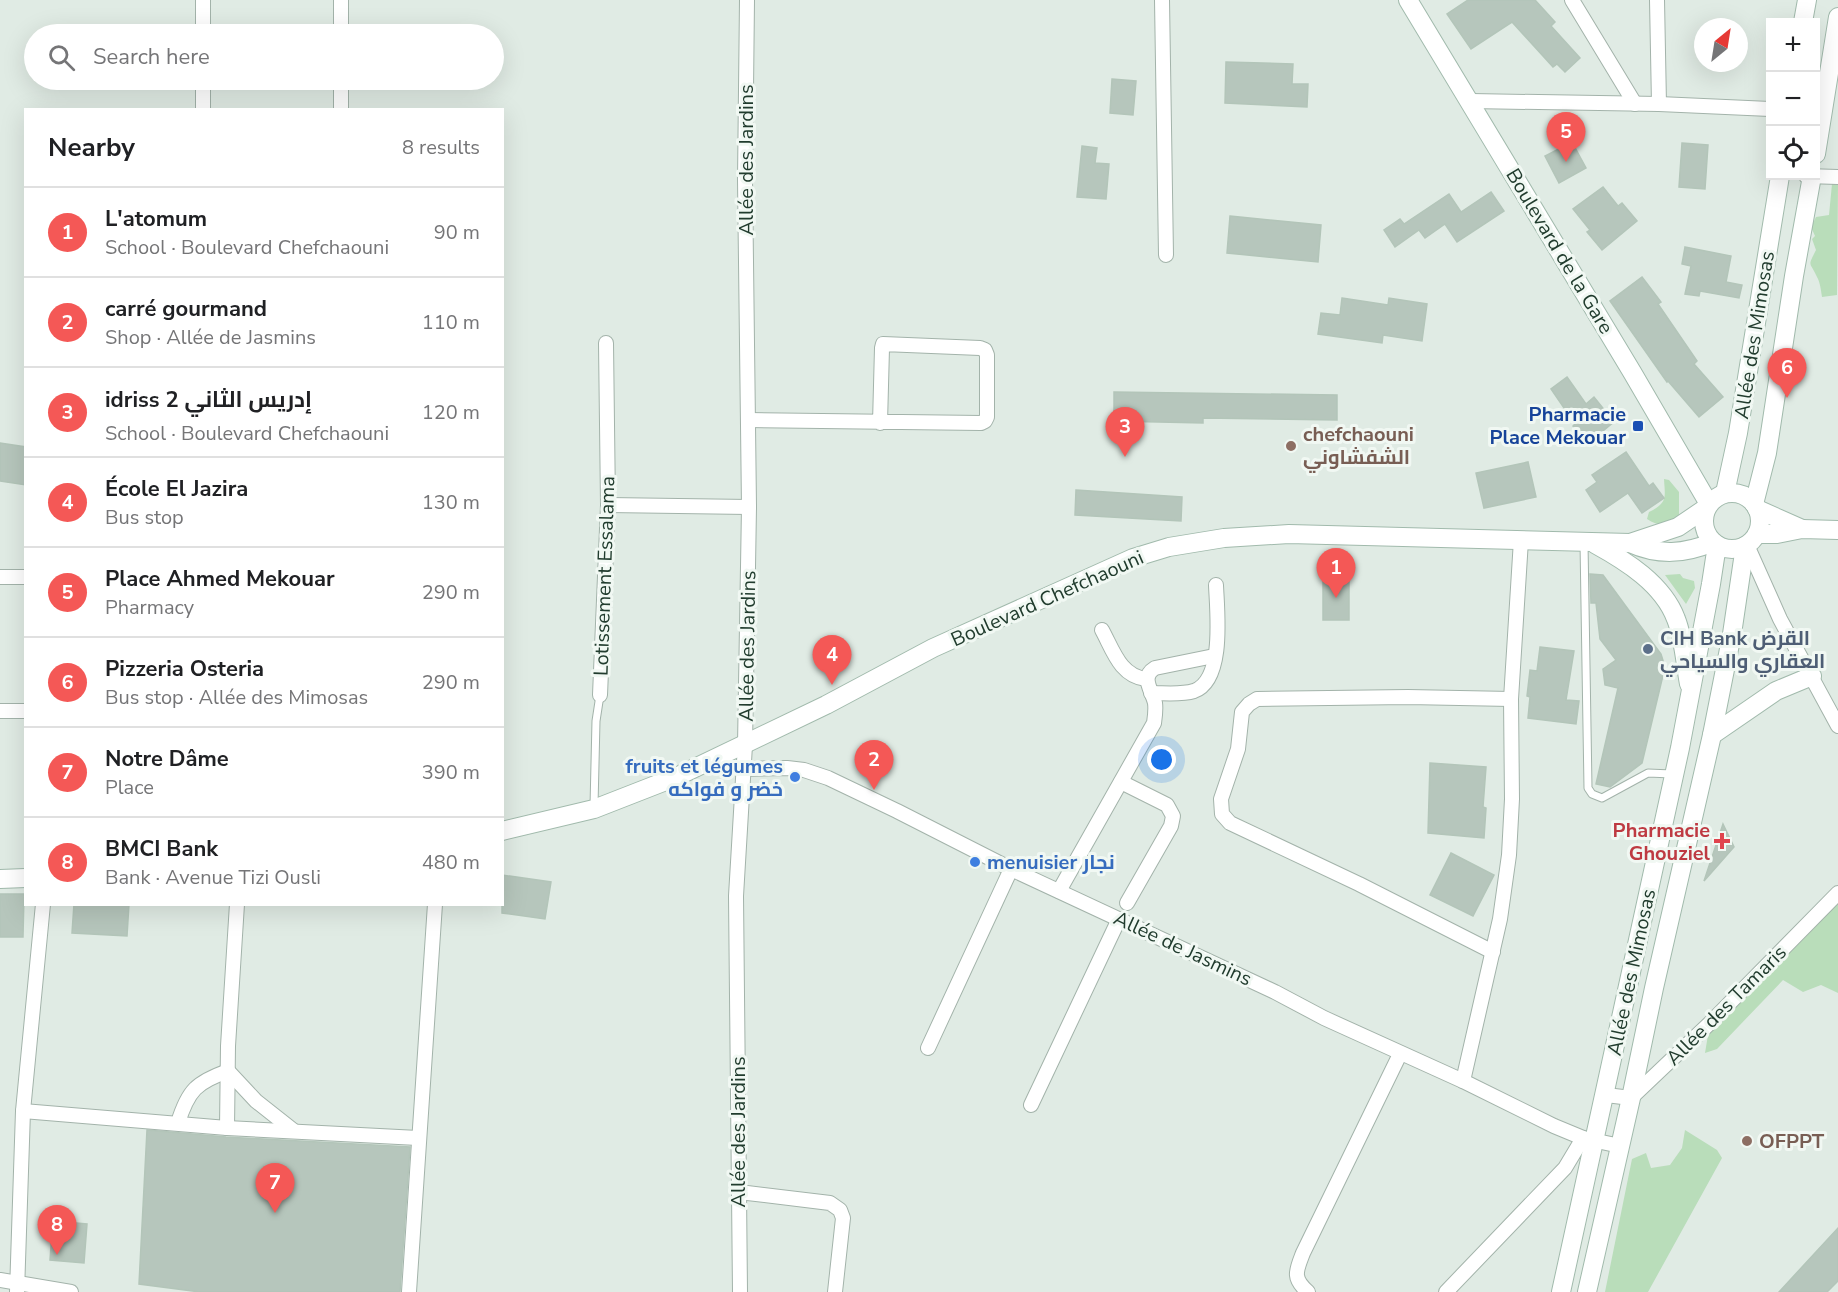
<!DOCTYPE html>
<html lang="en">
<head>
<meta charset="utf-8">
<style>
  body { margin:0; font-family:"Nunito Sans",Cairo,sans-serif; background:#f6f6f6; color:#202124 }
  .controls { position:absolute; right:18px; top:18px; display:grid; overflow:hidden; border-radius:0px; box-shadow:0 6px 24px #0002 }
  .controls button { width:54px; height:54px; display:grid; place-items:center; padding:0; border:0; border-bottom:2px solid #e0e0e0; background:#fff; color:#202124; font:30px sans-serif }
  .compass { position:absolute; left:1694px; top:18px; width:54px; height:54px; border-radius:50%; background:#fff; box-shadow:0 6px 24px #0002; rotate:30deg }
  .you { position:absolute; left:1162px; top:760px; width:21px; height:21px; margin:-15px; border:4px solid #fff; border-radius:50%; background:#1a73e8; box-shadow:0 0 0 9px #1a73e833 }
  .badge { display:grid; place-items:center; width:39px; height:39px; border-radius:50%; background:#f45856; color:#fff; font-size:20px; font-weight:700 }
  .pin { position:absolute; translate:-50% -50px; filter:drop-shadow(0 2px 3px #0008) }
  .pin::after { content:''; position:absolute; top:32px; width:21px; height:18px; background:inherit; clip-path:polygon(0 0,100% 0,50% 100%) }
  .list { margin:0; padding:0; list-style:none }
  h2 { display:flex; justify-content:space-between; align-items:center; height:78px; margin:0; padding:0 24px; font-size:26px }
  h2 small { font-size:20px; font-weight:400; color:#757577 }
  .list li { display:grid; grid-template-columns:39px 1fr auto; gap:18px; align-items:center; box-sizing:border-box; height:90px; padding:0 24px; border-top:2px solid #e0e0e0 }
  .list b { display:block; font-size:22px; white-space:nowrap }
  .list p { margin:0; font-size:20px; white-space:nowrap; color:#757577 }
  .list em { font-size:20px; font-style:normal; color:#757577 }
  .icon { flex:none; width:33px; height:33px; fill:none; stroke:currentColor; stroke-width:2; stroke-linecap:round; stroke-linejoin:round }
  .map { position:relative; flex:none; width:1838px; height:1292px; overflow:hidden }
  .search { position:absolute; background:#fff; box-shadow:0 6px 24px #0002; left:24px; top:24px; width:480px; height:66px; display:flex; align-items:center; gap:15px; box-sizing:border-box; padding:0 21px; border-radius:33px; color:#757577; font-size:22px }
  .panel { position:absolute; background:#fff; box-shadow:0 6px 24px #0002; left:24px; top:108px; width:480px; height:798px; border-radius:0px }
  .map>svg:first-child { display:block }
  .green { fill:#b9ddba }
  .building { fill:#b6c6bc; stroke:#b3c5b9; stroke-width:1.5 }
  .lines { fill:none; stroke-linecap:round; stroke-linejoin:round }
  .lane-casing { stroke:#a3b3aa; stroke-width:9 }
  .street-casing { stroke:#a3b3aa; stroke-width:16 }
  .secondary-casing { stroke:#a1baac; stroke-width:20 }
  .lane { stroke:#fff; stroke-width:7 }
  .street { stroke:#fff; stroke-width:14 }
  .secondary { stroke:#fff; stroke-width:18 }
  .transit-dot { fill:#1a4fb4; stroke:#f1f8f3; stroke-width:2 }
  .education-dot { fill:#8d6e63; stroke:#f1f8f3; stroke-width:2 }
  .service-dot { fill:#5c6f8a; stroke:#f1f8f3; stroke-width:2 }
  .shop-dot { fill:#3f7fe0; stroke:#f1f8f3; stroke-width:2 }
  .health-dot { fill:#e0444e; stroke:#f1f8f3; stroke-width:2 }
  .labels { text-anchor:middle; stroke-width:6; stroke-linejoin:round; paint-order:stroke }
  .street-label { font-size:20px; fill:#213c2e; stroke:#f1f8f3 }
  .transit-label { font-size:20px; font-weight:bold; fill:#164399; stroke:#f1f8f3; text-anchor:end }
  .education-label { font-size:20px; font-weight:bold; fill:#785e54; stroke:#f1f8f3; text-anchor:start }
  .service-label { font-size:20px; font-weight:bold; fill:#4e5e75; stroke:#f1f8f3; text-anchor:start }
  .shop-label { font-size:20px; font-weight:bold; fill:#366cbe; stroke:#f1f8f3; text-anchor:end }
  .health-label { font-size:20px; font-weight:bold; fill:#be3a42; stroke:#f1f8f3; text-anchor:end }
</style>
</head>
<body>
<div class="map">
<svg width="1838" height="1292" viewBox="0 0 1838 1292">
  <rect width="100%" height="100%" fill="#e0ebe4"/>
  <!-- green -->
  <g class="green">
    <path d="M1832,184l6,1 -1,110 -15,2c-1,-7 -2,-15 -5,-20 -7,-16 -10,-9 -1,-27l-4,-11 3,-3 -4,-9 5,-10 13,-2z"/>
    <path d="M1664,479l5,1 10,12v26c-14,6 -18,10 -32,1l2,-7c19,-9 16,-15 15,-33z"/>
    <polygon points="1680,574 1683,578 1694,581 1695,588 1686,604 1665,575"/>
    <polygon points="1838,903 1838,993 1821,985 1803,992 1783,980 1717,1049 1705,1053 1710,1023 1777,964"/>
    <polygon points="1685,1130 1717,1150 1722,1158 1648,1292 1605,1292 1632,1159 1646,1153 1651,1168 1670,1165 1682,1148"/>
  </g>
  <!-- building -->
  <g class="building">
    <polygon points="1468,0 1535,0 1555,22 1551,26 1580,58 1565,72 1557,64 1553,67 1512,22 1471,49 1447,14"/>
    <polygon points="1226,62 1293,64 1292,84 1308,84 1307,107 1225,103"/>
    <polygon points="1112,79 1136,81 1133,115 1110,113"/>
    <polygon points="1572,142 1586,168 1559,183 1545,156"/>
    <polygon points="1682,143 1708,145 1705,189 1679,187"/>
    <polygon points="1082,146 1097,148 1095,163 1109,164 1106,199 1077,197"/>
    <polygon points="1603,187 1618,206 1622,203 1637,221 1602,250 1587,232 1590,230 1573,209"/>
    <polygon points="1491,192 1504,211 1457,242 1445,224 1425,238 1419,230 1395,247 1384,230 1400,219 1404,224 1449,194 1461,212"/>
    <polygon points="1230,216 1321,225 1318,262 1227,253"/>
    <polygon points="1685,247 1731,256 1726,282 1742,285 1739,298 1700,291 1699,296 1685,294 1691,266 1682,264"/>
    <polygon points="1642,277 1661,302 1658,304 1697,361 1694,364 1723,397 1699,417 1668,381 1667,382 1610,301"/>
    <polygon points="1342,298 1388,305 1389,298 1427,304 1422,341 1383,335 1382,343 1318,334 1321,313 1340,315"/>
    <polygon points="1567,377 1586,404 1594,397 1614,422 1587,444 1573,426 1575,424 1551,389"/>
    <polygon points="1114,392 1337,395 1337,420 1203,418 1203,423 1114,421"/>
    <polygon points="0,443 26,447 26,485 0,481"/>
    <polygon points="1626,452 1649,486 1653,483 1664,498 1642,513 1628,493 1600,512 1586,490 1597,482 1592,475"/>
    <polygon points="1528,462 1536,497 1484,508 1476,473"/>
    <polygon points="1076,490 1182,497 1181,521 1075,515"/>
    <polygon points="1590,574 1603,575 1661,654 1665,667 1642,763 1610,787 1596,784 1618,688 1605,685 1603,669 1616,660 1600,639 1596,603 1591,603"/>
    <rect x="1323" y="576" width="26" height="44"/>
    <polygon points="1540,647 1574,651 1566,700 1579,701 1576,724 1528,718 1530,697 1527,696 1530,670 1537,671"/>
    <polygon points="1430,763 1486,767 1483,807 1486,808 1484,838 1428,833"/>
    <polygon points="1723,824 1734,847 1704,881"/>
    <polygon points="1451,853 1494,875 1473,916 1430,895"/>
    <polygon points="502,875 551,882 545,919 502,913"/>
    <polygon points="0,894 24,894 23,937 0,937"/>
    <polygon points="74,904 129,904 127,936 72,933"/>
    <polygon points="147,1130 226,1137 410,1147 400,1292 200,1292 139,1284"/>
    <polygon points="53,1221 87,1224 84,1263 50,1260"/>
    <polygon points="1838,1228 1838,1281 1827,1292 1779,1292"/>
  </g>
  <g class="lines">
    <defs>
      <g id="lane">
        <polyline points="1584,543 1588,788 1592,794 1602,798 1648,773 1672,774"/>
        <polyline points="594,806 596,721 600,695"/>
      </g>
      <g id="street">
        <polyline points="203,0 203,34"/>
        <polyline points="1162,0 1166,255"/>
        <polyline points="1572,0 1635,104"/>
        <polyline points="1657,0 1659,104"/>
        <polyline points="341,34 341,0"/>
        <polyline points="203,80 203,110"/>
        <polyline points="1471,101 1659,104 1770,109"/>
        <polyline points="341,110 341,80"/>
        <polyline points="1806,176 1838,177"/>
        <polyline points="748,420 981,423 985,421 987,417 987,355 985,350 980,348 883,344 882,348 880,423"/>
        <polyline points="608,505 749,507"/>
        <polyline points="1747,545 1780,619 1838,726"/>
        <polyline points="0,577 26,577"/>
        <path d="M1102,630c11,20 18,46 44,49"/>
        <path d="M1151,693c14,0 30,2 43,-2 31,-11 23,-80 22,-106"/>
        <polyline points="600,695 608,505 606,343"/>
        <polyline points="0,711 26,711"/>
        <polyline points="742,769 787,768 804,770 828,778 897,811 1011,869 1275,992 1324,1018 1463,1081 1554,1126 1583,1138 1620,1146"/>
        <polyline points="1121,782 1167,805 1173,816 1171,826 1127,903"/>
        <path d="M1059,891l95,-168c1,-7 2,-13 1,-20 -3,-13 -15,-26 0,-35l59,-12"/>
        <polyline points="1493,952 1359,884 1230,823 1222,814 1221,799 1238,749 1242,712 1249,704 1257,699 1408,697 1511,699"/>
        <polyline points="928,1048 1011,869"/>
        <polyline points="1463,1081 1500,919 1509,855 1512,799 1511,699 1521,540"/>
        <polyline points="1606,1095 1631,1098 1710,1023 1838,893"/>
        <polyline points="1031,1105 1119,919"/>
        <polyline points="23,1111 227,1128 418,1138"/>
        <path d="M178,1123c10,-33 19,-41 50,-52l28,30 38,30"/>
        <polyline points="227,1128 228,1046 237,904"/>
        <polyline points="739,1192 830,1203 840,1210 843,1218 835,1292"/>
        <polyline points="0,1280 71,1292"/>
        <polyline points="17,1292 23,1111 43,904"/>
        <polyline points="409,1292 435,904"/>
        <polyline points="740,1292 736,896 745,745 749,507 745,180 747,0"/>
        <path d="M1308,1292c-16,-14 -12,-21 -5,-39l97,-199"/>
        <polyline points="1446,1292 1565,1168 1583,1138"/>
      </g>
      <g id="secondary">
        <polyline points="1408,0 1632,372 1709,504"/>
        <polyline points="1803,22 1807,0"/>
        <polyline points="1816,154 1838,17"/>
        <circle cx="1732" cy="521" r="28"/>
        <polyline points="1725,493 1738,433 1780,176"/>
        <polyline points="1754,504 1767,453 1794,276 1812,176"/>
        <polyline points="1757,509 1802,529"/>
        <polyline points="1757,534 1777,534 1802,529 1838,530"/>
        <path d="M1630,543c29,13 55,11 83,-1"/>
        <path d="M1595,544c31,17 68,40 81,75 8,20 9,44 13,65"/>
        <polyline points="1712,735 1776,691 1812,676"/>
        <polyline points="502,831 594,809 676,777 826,705 933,648 1133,558 1169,547 1224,538 1289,534 1630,543 1678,527 1706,508"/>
        <polyline points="0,879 26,878"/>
        <polyline points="1561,1292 1680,748 1711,584 1717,545"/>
        <polyline points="1587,1292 1631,1098 1654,988 1712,735 1732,634 1745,546"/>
      </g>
    </defs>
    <!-- lane casing -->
    <use href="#lane" class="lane-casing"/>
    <!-- street casing -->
    <use href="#street" class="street-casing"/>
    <!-- secondary casing -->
    <use href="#secondary" class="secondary-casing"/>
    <!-- lane -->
    <use href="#lane" class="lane"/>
    <!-- street -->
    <use href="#street" class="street"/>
    <!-- secondary -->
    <use href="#secondary" class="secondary"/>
  </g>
  <!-- markers -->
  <rect class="transit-dot" x="1632" y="420" width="12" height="12" rx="3"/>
  <g class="education-dot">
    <circle cx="1291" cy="446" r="6"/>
    <circle cx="1747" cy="1141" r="6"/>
  </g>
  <circle class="service-dot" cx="1648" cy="649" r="6"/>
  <g class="shop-dot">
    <circle cx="795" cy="777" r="6"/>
    <circle cx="975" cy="862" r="6"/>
  </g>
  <path class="health-dot" d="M1719 832h6v6h6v6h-6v6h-6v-6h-6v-6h6z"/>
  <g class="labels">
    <!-- street labels -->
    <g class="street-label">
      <text transform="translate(746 160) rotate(-90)" y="7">Allée des Jardins</text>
      <text transform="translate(1560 251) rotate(59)" y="7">Boulevard de la Gare</text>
      <text transform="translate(1754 335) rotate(-81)" y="7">Allée des Mimosas</text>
      <text transform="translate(604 576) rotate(-88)" y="7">Lotissement Essalama</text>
      <text transform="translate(1047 598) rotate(-24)" y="7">Boulevard Chefchaouni</text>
      <text transform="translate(747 646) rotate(-89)" y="7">Allée des Jardins</text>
      <text transform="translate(1183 948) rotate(25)" y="7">Allée de Jasmins</text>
      <text transform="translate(1631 972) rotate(-78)" y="7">Allée des Mimosas</text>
      <text transform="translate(1726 1005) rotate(-45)" y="7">Allée des Tamaris</text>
      <text transform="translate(738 1132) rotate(-90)" y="7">Allée des Jardins</text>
    </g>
    <!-- transit labels -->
    <g class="transit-label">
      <text x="1626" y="421">Pharmacie<tspan x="1626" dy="23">Place Mekouar</tspan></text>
    </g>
    <!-- education labels -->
    <g class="education-label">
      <text x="1303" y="441">chefchaouni<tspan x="1303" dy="23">الشفشاوني</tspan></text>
      <text x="1759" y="1148">OFPPT</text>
    </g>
    <!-- service labels -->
    <g class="service-label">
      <text x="1660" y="645">CIH Bank القرض<tspan x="1660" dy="23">العقاري والسياحي</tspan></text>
    </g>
    <!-- shop labels -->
    <g class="shop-label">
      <text x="783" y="773">fruits et légumes<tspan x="783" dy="23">خضر و فواكه</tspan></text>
      <text x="987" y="869" text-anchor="start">menuisier نجار</text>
    </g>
    <!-- health labels -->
    <g class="health-label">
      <text x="1710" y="837">Pharmacie<tspan x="1710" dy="23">Ghouziel</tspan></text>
    </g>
  </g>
</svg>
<div class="controls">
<button>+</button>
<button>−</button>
<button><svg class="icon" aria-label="locate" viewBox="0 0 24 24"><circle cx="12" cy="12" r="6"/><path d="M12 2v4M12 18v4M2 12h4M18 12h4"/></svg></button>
</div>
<svg class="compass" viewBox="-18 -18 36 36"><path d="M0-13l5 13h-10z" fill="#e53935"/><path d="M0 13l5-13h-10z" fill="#757577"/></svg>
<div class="you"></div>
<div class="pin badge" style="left:1336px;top:598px">1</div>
<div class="pin badge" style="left:874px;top:790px">2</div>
<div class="pin badge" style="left:1125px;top:457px">3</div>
<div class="pin badge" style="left:832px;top:685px">4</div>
<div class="pin badge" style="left:1566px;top:162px">5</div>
<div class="pin badge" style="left:1787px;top:398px">6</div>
<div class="pin badge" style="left:275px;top:1213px">7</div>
<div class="pin badge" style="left:57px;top:1255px">8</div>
<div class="search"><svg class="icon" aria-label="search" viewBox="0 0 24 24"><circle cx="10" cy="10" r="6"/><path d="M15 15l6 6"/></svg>Search here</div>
<section class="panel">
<h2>Nearby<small>8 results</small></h2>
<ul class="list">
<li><span class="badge">1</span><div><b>L'atomum</b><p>School · Boulevard Chefchaouni</p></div><em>90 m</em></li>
<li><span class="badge">2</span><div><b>carré gourmand</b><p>Shop · Allée de Jasmins</p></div><em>110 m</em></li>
<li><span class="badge">3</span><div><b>idriss 2 إدريس الثاني</b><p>School · Boulevard Chefchaouni</p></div><em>120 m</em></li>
<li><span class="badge">4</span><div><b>École El Jazira</b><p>Bus stop</p></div><em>130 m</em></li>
<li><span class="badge">5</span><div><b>Place Ahmed Mekouar</b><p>Pharmacy</p></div><em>290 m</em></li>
<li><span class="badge">6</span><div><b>Pizzeria Osteria</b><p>Bus stop · Allée des Mimosas</p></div><em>290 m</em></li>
<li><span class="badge">7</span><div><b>Notre Dâme</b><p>Place</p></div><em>390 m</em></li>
<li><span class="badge">8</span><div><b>BMCI Bank</b><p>Bank · Avenue Tizi Ousli</p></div><em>480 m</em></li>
</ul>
</section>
</div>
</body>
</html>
